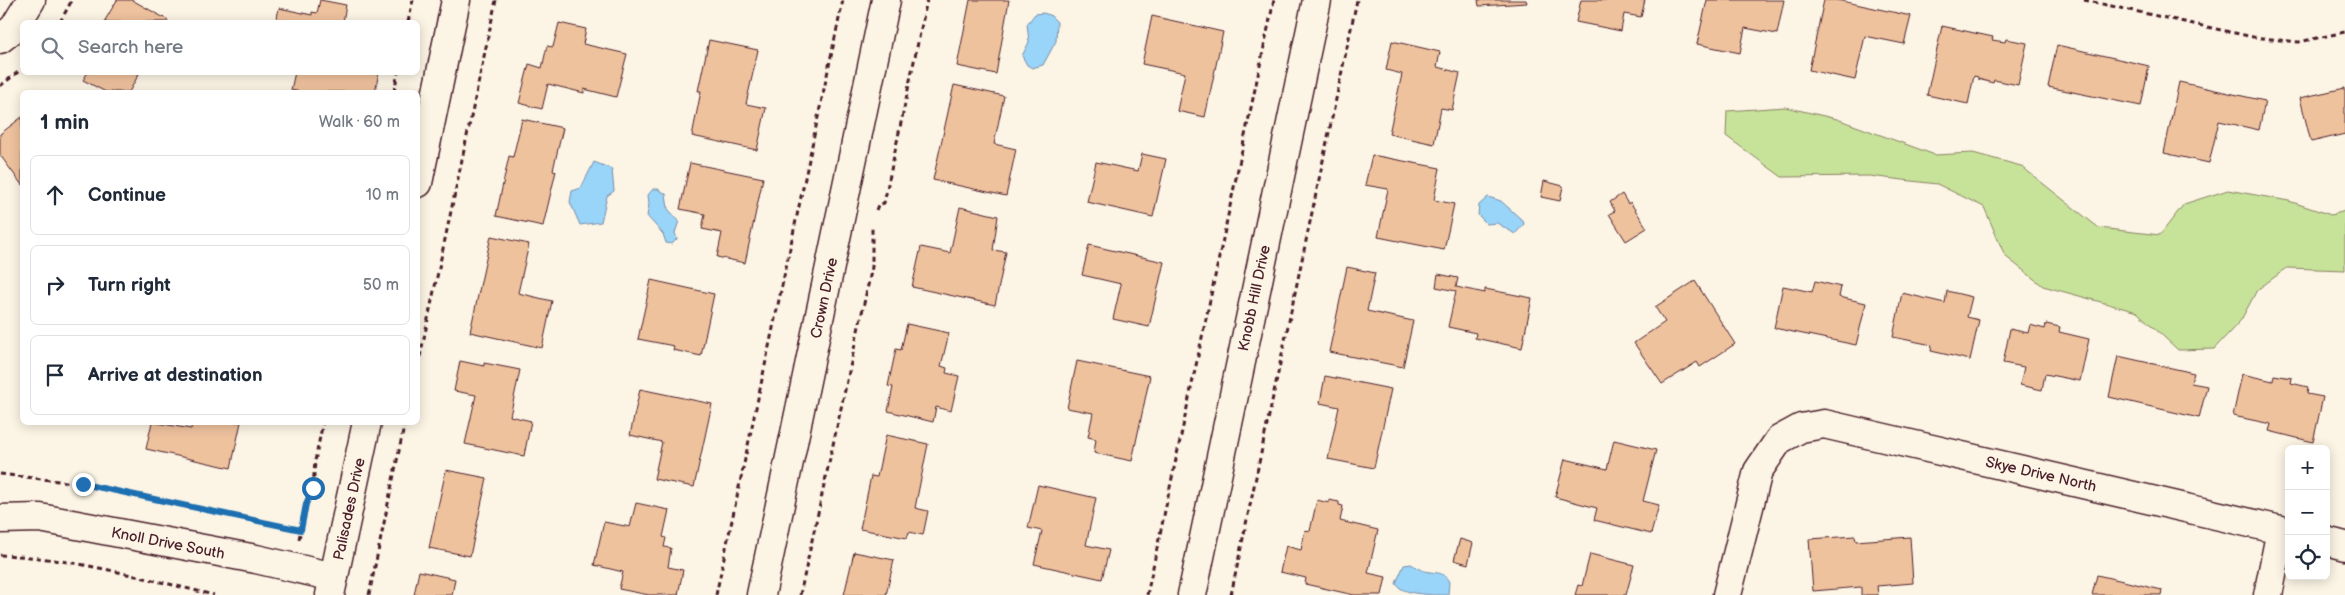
<!DOCTYPE html>
<html lang="en">
<head>
<meta charset="utf-8">
<style>
  body { margin:0; font-family:"Balsamiq Sans",sans-serif; background:#f2f2f3; color:#1f2937 }
  .controls { position:absolute; right:15px; bottom:15px; display:grid; overflow:hidden; border-radius:8px; box-shadow:0 2px 12px #0003 }
  .controls button { width:45px; height:45px; display:grid; place-items:center; padding:0; border:0; border-bottom:1px solid #e0e1e3; background:#fff; color:#1f2937; font:25px sans-serif }
  .stop { position:absolute; width:15px; height:15px; margin:-11px; border:4px solid #1f6fb2; border-radius:50%; background:#fff }
  .stop.end { background:#1f6fb2; border-color:#fff; box-shadow:0 1px 5px #0008 }
  .list { margin:0; padding:0; list-style:none }
  h2 { display:flex; justify-content:space-between; align-items:center; height:65px; margin:0; padding:0 20px; font-size:21px }
  h2 small { font-size:16px; font-weight:400; color:#747a83 }
  .list li { display:grid; grid-template-columns:32px 1fr auto; gap:15px; align-items:center; box-sizing:border-box; height:80px; margin:0 10px 10px; padding:0 10px; border:1px solid #e0e1e3; border-radius:8px }
  .list b { display:block; font-size:19px; white-space:nowrap }
  .list em { font-size:16px; font-style:normal; color:#747a83 }
  .icon { flex:none; width:28px; height:28px; fill:none; stroke:currentColor; stroke-width:2; stroke-linecap:round; stroke-linejoin:round }
  .map { position:relative; flex:none; width:2345px; height:595px; overflow:hidden }
  .search { position:absolute; background:#fff; box-shadow:0 2px 12px #0003; left:20px; top:20px; width:400px; height:55px; display:flex; align-items:center; gap:12px; box-sizing:border-box; padding:0 18px; border-radius:8px; color:#747a83; font-size:19px }
  .panel { position:absolute; background:#fff; box-shadow:0 2px 12px #0003; left:20px; top:90px; width:400px; height:335px; border-radius:8px }
  .map>svg:first-child { display:block }
  .green { fill:#c7e39a; stroke:#888162 }
  .water { fill:#99d4f9; stroke:#798ca7 }
  .building { fill:#efc29e; stroke:#4a1f2b }
  .lines { fill:none; stroke-linecap:round; stroke-linejoin:round }
  .street-casing { stroke:#4a1f2b; stroke-width:31 }
  .path { stroke:#4a1f2b; stroke-width:3; stroke-dasharray:5 4; stroke-linecap:butt }
  .street { stroke:#fcf5e5; stroke-width:28 }
  .route { stroke:#1f6fb2; stroke-width:6 }
  .labels { text-anchor:middle; stroke-width:4; stroke-linejoin:round; paint-order:stroke }
  .street-label { font-size:15px; fill:#4a1f2b; stroke:#fcf5e5 }
</style>
</head>
<body>
<div class="map">
<svg width="2345" height="595" viewBox="0 0 2345 595">
  <rect width="100%" height="100%" fill="#fcf5e5"/>
  <filter id="ink" filterUnits="userSpaceOnUse"><feTurbulence type="fractalNoise" baseFrequency=".02" numOctaves="2"/><feDisplacementMap in="SourceGraphic" scale="10" xChannelSelector="R" yChannelSelector="G"/><feConvolveMatrix kernelMatrix="1 2 1 2 8 2 1 2 1" color-interpolation-filters="sRGB"/></filter>
  <g filter="url(#ink)">
    <!-- green -->
    <polygon class="green" points="1785,107 1837,119 1935,155 1973,153 2021,166 2099,228 2160,235 2184,204 2228,190 2289,201 2331,215 2345,211 2345,270 2287,268 2257,290 2241,320 2214,349 2178,350 2137,312 2043,286 2005,256 1984,207 1937,184 1869,176 1782,177 1726,136 1727,111"/>
    <!-- water -->
    <g class="water">
      <polygon points="1043,13 1050,15 1057,22 1056,41 1043,65 1032,68 1027,65 1022,56 1029,42 1027,24 1035,14"/>
      <polygon points="594,162 612,169 614,191 607,196 601,222 580,225 570,202 572,191 581,188"/>
      <polygon points="653,189 658,189 666,194 668,209 679,221 675,233 677,239 672,244 666,243 663,234 647,216 649,204 648,195"/>
      <polygon points="1488,197 1501,201 1523,221 1524,224 1515,234 1497,223 1487,224 1478,215 1479,205"/>
      <path d="M1411,564c4,2 9,6 14,7 11,3 18,-1 24,11l-1,13c-15,0 -48,0 -52,-12l8,-18z"/>
    </g>
    <!-- building -->
    <g class="building">
      <polygon points="117,0 132,0 168,20 167,22 104,22"/>
      <polygon points="320,0 346,5 343,22 276,22 279,8 312,15 312,12 317,13"/>
      <polygon points="970,0 1009,0 996,74 957,66"/>
      <polygon points="1478,0 1526,0 1527,3 1479,6"/>
      <polygon points="1581,0 1645,0 1641,17 1624,14 1621,31 1576,22"/>
      <polygon points="1707,0 1784,0 1777,34 1745,28 1740,53 1697,44"/>
      <polygon points="1824,0 1837,0 1911,16 1904,44 1865,36 1855,80 1809,70"/>
      <polygon points="1152,16 1223,32 1205,117 1177,111 1185,73 1142,64"/>
      <polygon points="559,23 586,29 583,44 627,54 616,97 584,89 584,93 548,84 542,109 519,103 529,64 542,68 547,46 553,47"/>
      <polygon points="1942,26 1993,37 1992,40 2005,42 2006,39 2027,43 2018,85 1994,80 1993,83 1978,79 1978,77 1974,76 1968,104 1927,95"/>
      <polygon points="709,40 758,50 746,104 766,108 757,150 692,136 701,91 698,91"/>
      <polygon points="1392,41 1440,52 1437,67 1460,73 1452,110 1441,108 1434,144 1389,134 1402,74 1386,70"/>
      <polygon points="2057,45 2149,66 2141,106 2048,87"/>
      <polygon points="88,72 140,72 129,92 106,92 83,80"/>
      <polygon points="295,72 379,72 375,92 301,92 291,90"/>
      <polygon points="2179,82 2265,101 2259,130 2219,121 2209,163 2164,153"/>
      <polygon points="954,85 1004,96 994,144 1016,149 1006,196 933,180"/>
      <polygon points="2345,88 2345,134 2311,142 2300,98"/>
      <polygon points="22,117 22,185 0,155 0,134"/>
      <polygon points="522,119 563,128 553,170 556,171 543,226 496,216 509,156 513,157"/>
      <polygon points="1142,154 1166,159 1153,217 1087,202 1096,162 1138,171"/>
      <polygon points="1372,155 1440,168 1434,200 1454,204 1444,250 1378,237 1388,189 1365,185"/>
      <polygon points="690,163 763,178 745,263 717,257 722,233 702,229 705,214 680,209"/>
      <polygon points="1544,181 1563,186 1560,201 1541,197"/>
      <polygon points="1622,194 1628,204 1630,202 1647,228 1626,241 1609,214 1615,211 1610,202"/>
      <polygon points="960,207 998,216 993,250 1006,252 995,305 912,287 921,247 950,253"/>
      <polygon points="491,236 529,244 518,293 552,301 542,348 470,332"/>
      <polygon points="1089,245 1164,262 1149,327 1113,319 1121,284 1082,275"/>
      <polygon points="1347,267 1375,273 1367,311 1413,321 1403,367 1329,352"/>
      <polygon points="1438,274 1458,278 1456,287 1485,293 1485,289 1532,298 1522,348 1475,338 1476,333 1448,327 1456,291 1436,287"/>
      <polygon points="651,280 714,294 701,356 673,350 674,346 638,339"/>
      <polygon points="1695,281 1735,344 1700,367 1697,362 1662,384 1634,343 1665,322 1655,307"/>
      <polygon points="1815,281 1841,287 1839,297 1866,303 1856,345 1774,328 1783,286 1812,292"/>
      <polygon points="1947,291 1972,297 1967,317 1979,320 1970,360 1931,351 1932,345 1893,337 1902,293 1945,303"/>
      <polygon points="907,324 949,333 941,366 947,368 946,373 959,376 951,411 936,407 933,422 888,411 893,387 888,386 896,349 901,350"/>
      <polygon points="2046,324 2060,327 2059,332 2089,339 2080,381 2045,374 2042,390 2020,385 2024,367 2003,363 2010,329 2028,333 2030,325 2045,329"/>
      <polygon points="2118,356 2194,373 2191,383 2207,386 2199,418 2109,397"/>
      <polygon points="460,361 484,366 484,363 520,370 510,416 531,421 524,456 465,444 476,395 454,391"/>
      <polygon points="1077,361 1150,376 1132,461 1094,453 1096,439 1088,437 1093,413 1067,408"/>
      <polygon points="2242,374 2273,381 2274,375 2292,378 2291,383 2308,387 2307,394 2323,397 2313,442 2269,431 2271,424 2233,416"/>
      <polygon points="1325,376 1391,389 1374,468 1328,459 1339,407 1320,403"/>
      <polygon points="640,389 712,404 694,487 654,479 662,442 630,435"/>
      <polygon points="152,422 191,429 192,422 241,422 231,468 146,449"/>
      <polygon points="886,435 928,444 915,508 928,511 923,535 909,532 907,538 860,529 871,476 877,477"/>
      <polygon points="1614,440 1656,450 1643,501 1659,505 1651,534 1594,520 1597,508 1555,497 1565,459 1607,469"/>
      <polygon points="446,470 487,478 470,556 429,548"/>
      <polygon points="1038,485 1096,498 1086,545 1109,550 1102,579 1034,564 1042,531 1028,528"/>
      <polygon points="1317,500 1329,503 1329,500 1339,502 1339,505 1343,506 1340,521 1378,530 1368,573 1386,577 1382,595 1354,595 1305,584 1306,578 1280,572 1286,546 1301,550 1305,530 1310,531"/>
      <polygon points="636,503 669,510 663,537 666,538 664,547 671,548 668,567 683,570 678,595 649,595 619,589 623,572 594,565 604,522 630,527"/>
      <polygon points="1855,536 1856,541 1910,537 1913,583 1877,586 1878,595 1861,595 1861,587 1813,591 1809,539"/>
      <polygon points="1460,539 1473,543 1468,564 1454,560"/>
      <polygon points="854,552 894,560 886,595 844,595"/>
      <polygon points="1590,554 1634,565 1626,595 1575,595 1578,585 1582,586"/>
      <polygon points="419,571 455,579 452,595 414,595"/>
      <polygon points="2097,575 2162,590 2161,595 2092,595"/>
    </g>
    <g class="lines">
      <defs>
        <g id="street">
          <polyline points="0,39 14,28 31,0"/>
          <polyline points="418,183 456,0"/>
          <polyline points="0,519 40,518 256,559 334,577"/>
          <polyline points="2326,541 2345,546"/>
          <polyline points="330,595 367,422"/>
          <polyline points="761,595 886,0"/>
          <polyline points="1192,595 1317,0"/>
          <polyline points="1727,595 1758,471 1779,440 1801,428 1824,424 2289,532"/>
          <polyline points="2268,595 2281,530"/>
        </g>
      </defs>
      <!-- street casing -->
      <use href="#street" class="street-casing"/>
      <!-- path -->
      <g class="path">
        <polyline points="2084,0 2253,37 2299,42 2345,32"/>
        <polyline points="60,22 72,0"/>
        <polyline points="408,22 413,0"/>
        <polyline points="0,86 22,69"/>
        <polyline points="394,92 398,72"/>
        <polyline points="876,210 878,205 884,203 927,0"/>
        <polyline points="418,366 496,0"/>
        <polyline points="0,474 83,484 301,530"/>
        <polyline points="299,539 306,504 313,488 315,461 323,422"/>
        <path d="M0,555c69,2 147,24 214,40"/>
        <polyline points="369,595 405,422"/>
        <polyline points="716,595 843,0"/>
        <polyline points="800,595 872,267 872,228"/>
        <polyline points="1147,595 1274,0"/>
        <polyline points="1231,595 1357,0"/>
      </g>
      <!-- street -->
      <use href="#street" class="street"/>
    </g>
  </g>
  <g class="lines" filter="url(#ink)">
    <!-- route -->
    <polyline class="route" points="83,484 301,530 306,504 313,488"/>
  </g>
  <g class="labels">
    <!-- street labels -->
    <g class="street-label">
      <text transform="translate(824 298) rotate(-78)" y="5">Crown Drive</text>
      <text transform="translate(1254 298) rotate(-78)" y="5">Knobb Hill Drive</text>
      <text transform="translate(2041 474) rotate(13)" y="5">Skye Drive North</text>
      <text transform="translate(349 509) rotate(-78)" y="5">Palisades Drive</text>
      <text transform="translate(168 543) rotate(11)" y="5">Knoll Drive South</text>
    </g>
  </g>
</svg>
<div class="controls">
<button>+</button>
<button>−</button>
<button><svg class="icon" aria-label="locate" viewBox="0 0 24 24"><circle cx="12" cy="12" r="6"/><path d="M12 2v4M12 18v4M2 12h4M18 12h4"/></svg></button>
</div>
<div class="stop" style="left:313px;top:488px"></div>
<div class="stop end" style="left:83px;top:484px"></div>
<div class="search"><svg class="icon" aria-label="search" viewBox="0 0 24 24"><circle cx="10" cy="10" r="6"/><path d="M15 15l6 6"/></svg>Search here</div>
<section class="panel">
<h2>1 min<small>Walk · 60 m</small></h2>
<ul class="list">
<li><svg class="icon" aria-label="ahead" viewBox="0 0 24 24"><path d="M12 20V5M6 11l6-6 6 6"/></svg><div><b>Continue</b></div><em>10 m</em></li>
<li><svg class="icon" aria-label="right" viewBox="0 0 24 24"><path d="M7 20v-9h11M14 6l5 5-5 5"/></svg><div><b>Turn right</b></div><em>50 m</em></li>
<li><svg class="icon" aria-label="arrive" viewBox="0 0 24 24"><path d="M6 21V4h12l-3 4 3 4H6"/></svg><div><b>Arrive at destination</b></div></li>
</ul>
</section>
</div>
</body>
</html>
